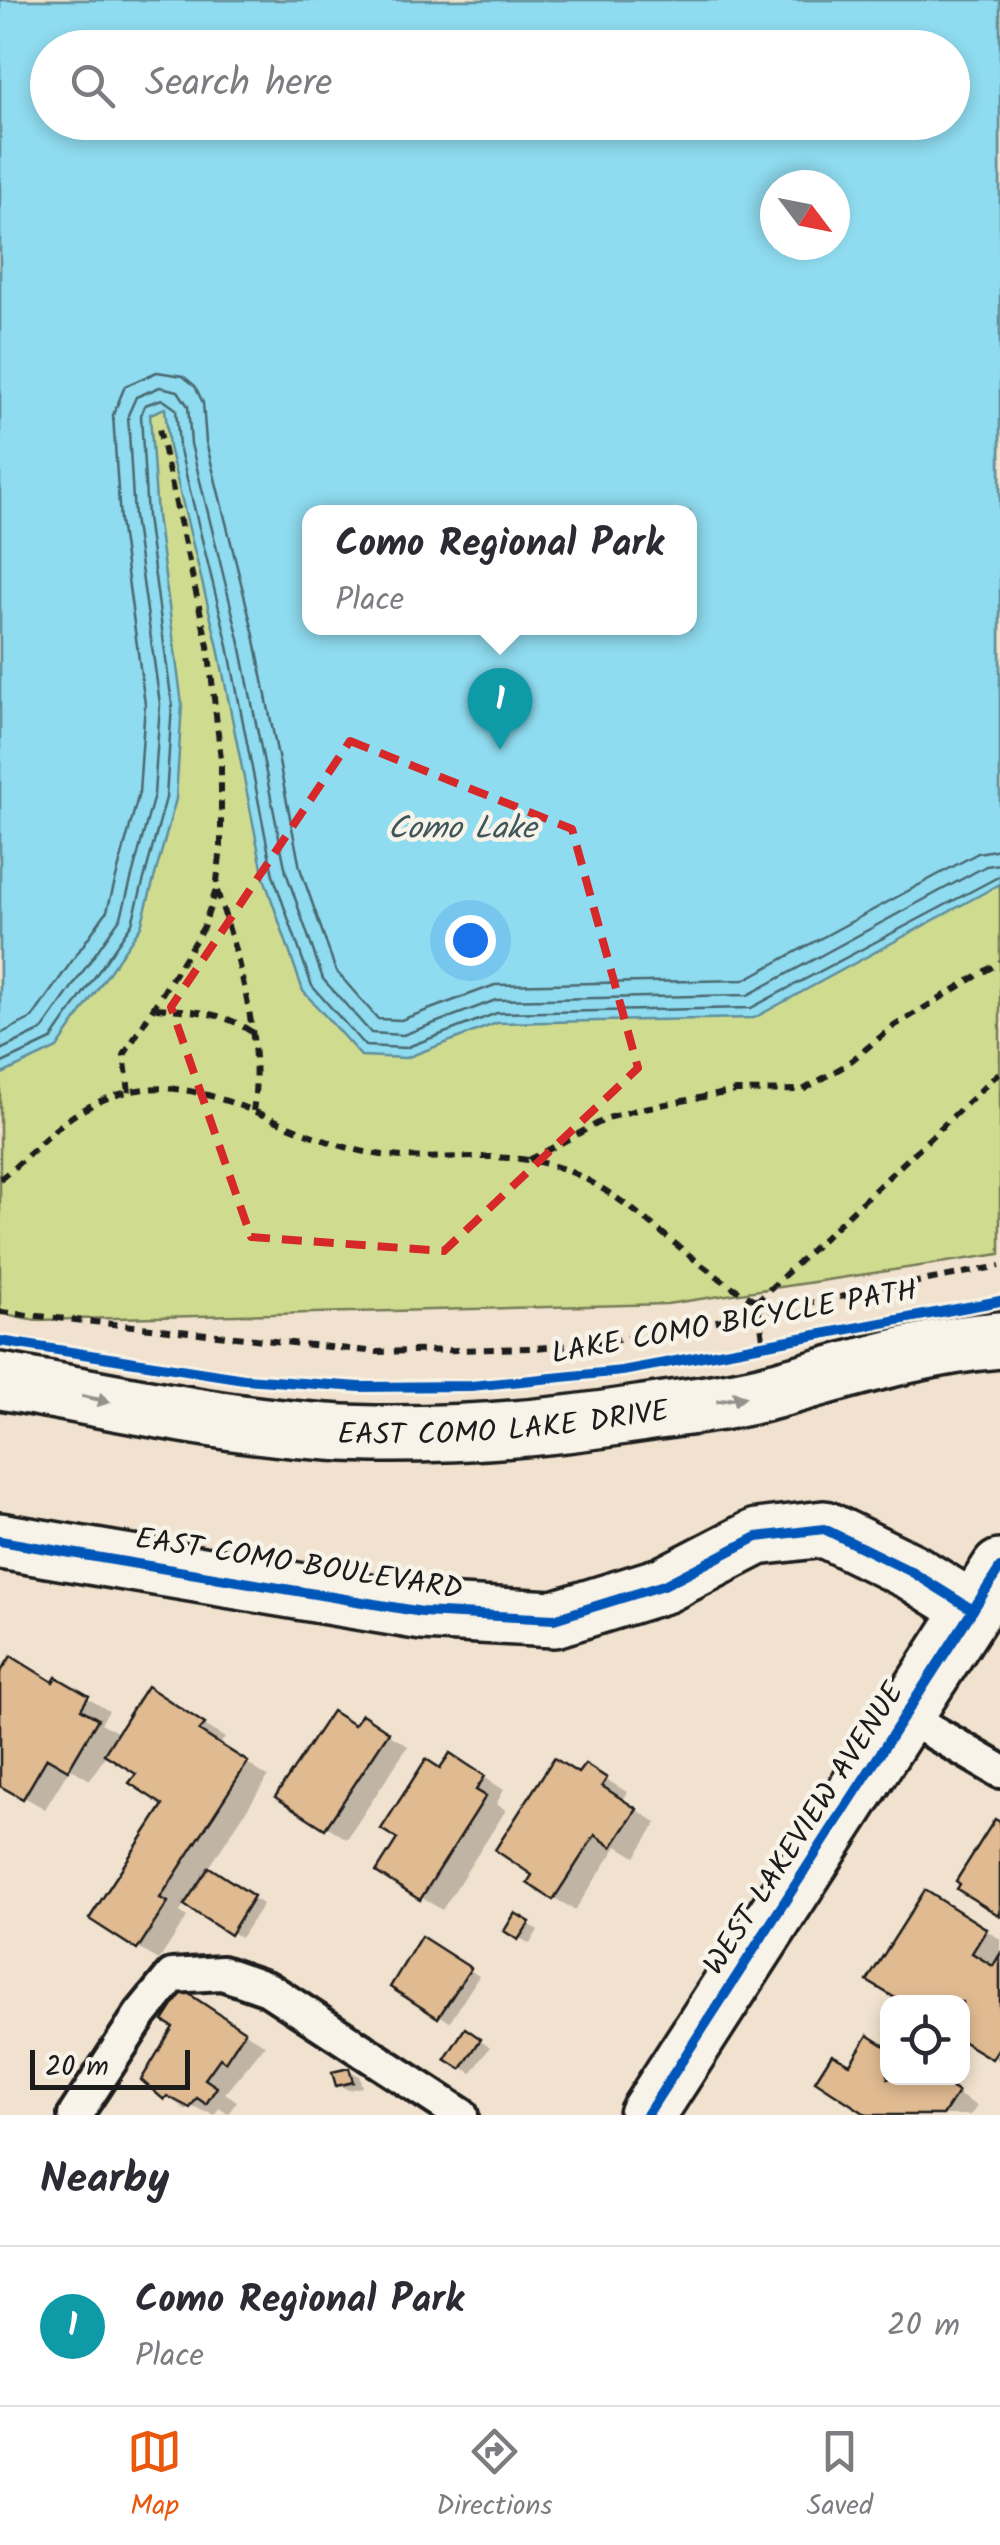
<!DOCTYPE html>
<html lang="en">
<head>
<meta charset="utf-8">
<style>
  body { margin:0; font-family:Kalam,sans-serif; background:#f7f7f7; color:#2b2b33 }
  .controls { position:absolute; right:30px; bottom:30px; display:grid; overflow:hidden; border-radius:20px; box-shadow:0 5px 15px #0003 }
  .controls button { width:90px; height:90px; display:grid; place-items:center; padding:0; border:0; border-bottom:2px solid #e1e1e2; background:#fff; color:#2b2b33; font:50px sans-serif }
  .compass { position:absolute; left:760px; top:170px; width:90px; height:90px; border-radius:50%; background:#fff; box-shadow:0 5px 15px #0003; rotate:122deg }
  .scale { position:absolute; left:30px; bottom:25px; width:160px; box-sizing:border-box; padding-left:10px; border:5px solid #1c1c1c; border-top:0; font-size:28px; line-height:35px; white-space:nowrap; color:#1c1c1c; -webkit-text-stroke:8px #f7f3e8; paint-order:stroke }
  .you { position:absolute; left:470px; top:940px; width:35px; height:35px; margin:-25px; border:8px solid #fff; border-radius:50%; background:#1a73e8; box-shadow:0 0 0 15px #1a73e833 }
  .badge { display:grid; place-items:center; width:65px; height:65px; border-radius:50%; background:#ea580c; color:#fff; font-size:32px; font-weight:700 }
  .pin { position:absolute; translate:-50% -82px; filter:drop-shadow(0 2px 5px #0008) }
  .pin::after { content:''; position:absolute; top:52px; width:35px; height:30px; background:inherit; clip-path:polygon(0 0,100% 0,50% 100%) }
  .popup { position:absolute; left:302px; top:505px; width:395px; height:130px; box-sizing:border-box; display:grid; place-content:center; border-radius:20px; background:#fff; filter:drop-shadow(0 2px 8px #0005); font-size:32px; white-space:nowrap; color:#7c7c81 }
  .popup b { font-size:38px; color:#2b2b33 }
  .popup::after { content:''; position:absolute; left:50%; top:100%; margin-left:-20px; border:20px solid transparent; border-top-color:#fff }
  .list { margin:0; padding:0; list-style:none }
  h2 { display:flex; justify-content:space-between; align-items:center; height:130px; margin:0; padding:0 40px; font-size:42px }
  h2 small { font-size:32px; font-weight:400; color:#7c7c81 }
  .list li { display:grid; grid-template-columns:65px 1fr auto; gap:30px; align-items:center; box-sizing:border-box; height:160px; padding:0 40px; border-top:2px solid #e1e1e2 }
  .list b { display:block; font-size:38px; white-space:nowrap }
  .list p { margin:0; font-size:32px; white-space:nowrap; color:#7c7c81 }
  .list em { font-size:32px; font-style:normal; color:#7c7c81 }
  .icon { flex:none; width:55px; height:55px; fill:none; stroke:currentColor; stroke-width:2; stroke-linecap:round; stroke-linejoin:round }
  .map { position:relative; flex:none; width:1000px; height:2115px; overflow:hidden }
  .search { position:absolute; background:#fff; box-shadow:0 5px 15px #0003; left:30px; right:30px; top:30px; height:110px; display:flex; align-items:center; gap:25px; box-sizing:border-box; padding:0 35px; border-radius:55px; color:#7c7c81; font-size:38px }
  .sheet { height:290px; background:#fff }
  nav { display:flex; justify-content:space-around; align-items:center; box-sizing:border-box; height:140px; border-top:2px solid #e1e1e2; background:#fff; font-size:28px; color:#7c7c81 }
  nav a { display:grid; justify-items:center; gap:5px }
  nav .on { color:#ea580c }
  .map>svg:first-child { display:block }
  .green { fill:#cfdb8f; stroke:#767c56; stroke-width:2.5; fill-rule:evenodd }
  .water { fill:#8fdbef; stroke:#618f9b; stroke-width:2.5; fill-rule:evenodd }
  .shadow { fill:#0003 }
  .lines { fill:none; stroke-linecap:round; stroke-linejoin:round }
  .shore { stroke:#4a6870; stroke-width:2.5 }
  .building { fill:#e0ba91; stroke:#1c1c1c; stroke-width:2.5 }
  .service-casing { stroke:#1c1c1c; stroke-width:40 }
  .minor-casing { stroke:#1c1c1c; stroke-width:62 }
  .path { stroke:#1c1c1c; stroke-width:6; stroke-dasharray:10 8; stroke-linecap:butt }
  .service { stroke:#f7f3e8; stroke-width:32 }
  .minor { stroke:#f7f3e8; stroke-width:55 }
  .cycleway-casing { stroke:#f7f3e8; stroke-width:16 }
  .cycleway { stroke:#0057b8; stroke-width:10 }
  .oneway { fill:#94928c }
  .marked { fill:none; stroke:#d62828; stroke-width:8; stroke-dasharray:20 12; stroke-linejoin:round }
  .labels { text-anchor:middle; stroke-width:9; stroke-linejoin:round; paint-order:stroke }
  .street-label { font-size:30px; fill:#1c1c1c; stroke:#f7f3e8 }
  .water-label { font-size:32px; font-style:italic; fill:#3e555b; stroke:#f7f3e8 }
</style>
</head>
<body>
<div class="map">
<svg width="1000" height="2115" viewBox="0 0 1000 2115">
  <rect width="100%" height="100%" fill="#f0e2ce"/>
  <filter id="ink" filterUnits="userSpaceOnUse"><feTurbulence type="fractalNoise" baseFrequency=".01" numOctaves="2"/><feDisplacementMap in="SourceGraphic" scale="20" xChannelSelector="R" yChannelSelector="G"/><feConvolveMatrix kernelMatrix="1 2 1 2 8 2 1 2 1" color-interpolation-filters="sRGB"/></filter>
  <g filter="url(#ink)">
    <!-- green -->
    <path class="green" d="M0,0h1000v1254l-333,50 -632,16 -35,-7zM48,48h904v74h-904zM775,185h60v60h-60zM310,512h380v116h-380z"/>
    <!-- water -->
    <path class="water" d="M0,0h1000v884l-246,134 -257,5 -91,35 -45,-2 -58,-65 -39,-113 -47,-235 -48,-196 -4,-39 -15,6 7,102 25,188 -6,95 -35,127 -84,122 -57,27zM48,48h904v74h-904zM775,185h60v60h-60zM310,512h380v116h-380z"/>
    <!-- shadow -->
    <g class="shadow">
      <polygon points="0,1676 54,1685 57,1680 109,1711 101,1723 120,1734 169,1702 225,1738 219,1745 268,1777 208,1869 263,1904 241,1938 185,1903 180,1912 187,1917 159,1960 138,1948 166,1805 139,1773 107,1753 90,1780 70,1768 45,1809 0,1783"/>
      <polygon points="356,1727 381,1730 408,1746 347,1839 279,1796"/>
      <polygon points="586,1767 627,1792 622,1800 657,1823 635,1857 617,1846 575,1910 554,1898 579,1775"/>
      <polygon points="472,1769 504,1790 496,1804 506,1810 442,1910 379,1871 442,1770"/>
      <polygon points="947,1905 1000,1939 1000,2061 962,2038 962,2002 906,2002 871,1980"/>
      <polygon points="516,1917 538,1930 530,1944 508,1931"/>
      <polygon points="432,1945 479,1976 450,2022 394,1986"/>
      <polygon points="205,2005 265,2045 225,2093 237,2101 228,2114 219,2108 215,2115 189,2106 186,2110 144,2079"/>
      <polygon points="465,2031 490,2047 472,2073 448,2059"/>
      <polygon points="851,2067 888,2078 932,2078 977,2106 971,2115 874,2115"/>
      <polygon points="349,2070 359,2076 362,2087 348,2090 338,2084"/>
    </g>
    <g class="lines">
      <!-- shore -->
      <g class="shore">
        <polyline points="0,1034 32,1018 107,911 139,793 145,704 120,521 113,415 125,386 157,372 183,376 195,386 203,403 206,442 254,635 300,868 336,971 378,1019 401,1020 495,985 744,980 978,853 1000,849"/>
        <polyline points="0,1050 42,1030 121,917 154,795 160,704 134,517 128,415 136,397 160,387 178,391 188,406 191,444 239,639 286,872 323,979 371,1033 403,1035 496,1000 748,995 986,866 1000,864"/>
        <polyline points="0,1064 51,1040 132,923 166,798 172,704 147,517 141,415 145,405 162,399 176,409 179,446 227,641 273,875 312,986 365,1046 405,1048 497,1013 751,1008 1000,876"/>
      </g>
    </g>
    <!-- building -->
    <g class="building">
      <polygon points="11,1656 53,1682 56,1677 89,1696 81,1709 98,1719 68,1770 47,1758 23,1799 0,1786 0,1673"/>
      <polygon points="147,1686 205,1724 199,1731 248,1762 160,1898 168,1902 137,1950 89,1919 163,1805 129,1783 136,1774 104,1754"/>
      <polygon points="332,1711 354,1725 362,1714 389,1732 325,1829 275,1797"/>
      <polygon points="450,1753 485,1776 476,1790 486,1796 420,1900 376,1872 397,1839 381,1829 426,1759 440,1768"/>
      <polygon points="554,1758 578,1773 585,1764 607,1778 602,1786 637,1809 612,1847 595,1835 553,1900 527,1883 532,1875 495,1850"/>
      <polygon points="995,1819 1000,1822 1000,1916 957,1889 960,1884 956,1881"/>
      <polygon points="209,1867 254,1896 230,1935 184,1905"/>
      <polygon points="925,1890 987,1929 972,1953 993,1966 1000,1954 1000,2046 992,2059 962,2041 962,2002 902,2002 867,1981"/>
      <polygon points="515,1913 530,1922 518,1940 504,1931"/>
      <polygon points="421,1936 471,1968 438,2018 390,1987"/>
      <polygon points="183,1990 245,2031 225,2062 220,2058 205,2079 217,2087 206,2104 197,2098 190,2108 167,2096 164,2100 141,2080 173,2027 163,2021"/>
      <polygon points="465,2028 481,2039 461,2069 445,2059"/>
      <polygon points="868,2035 888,2048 888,2078 935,2078 958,2092 943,2115 867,2115 815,2081 832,2054 850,2064"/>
      <polygon points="349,2068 353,2082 336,2086 332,2072"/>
    </g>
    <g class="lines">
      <defs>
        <g id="service">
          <polyline points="906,1716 1000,1771"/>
          <polyline points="75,2115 141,2014 172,1976 222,1973 268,1989 461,2115"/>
        </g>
        <g id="minor">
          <path id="s1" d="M0,1381c123,21 248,51 374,53 87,1 177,-6 264,-20 44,-7 90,-11 134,-23 75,-20 150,-45 228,-51"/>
          <polyline points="0,1541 422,1612 554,1619 664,1585 757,1537 824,1529 912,1572 973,1610"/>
          <polyline points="647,2115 1000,1568"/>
        </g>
      </defs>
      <!-- service casing -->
      <use href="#service" class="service-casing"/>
      <!-- minor casing -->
      <use href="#minor" class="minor-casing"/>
      <!-- path -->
      <g class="path">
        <path d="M217,891c21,64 47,154 36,220"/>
        <path d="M156,1008c36,3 67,3 97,25"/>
        <polyline points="129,1092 124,1055 203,928 216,890 221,847 221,759 208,646 158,424"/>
        <polyline points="529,1160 608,1118 639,1109 736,1091 803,1090 846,1065 894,1026 1000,962"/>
        <path d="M0,1179c28,-21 51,-51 81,-68 109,-64 190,26 295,43 65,11 131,-9 195,18 70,31 119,95 186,129"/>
        <polyline points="0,1312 377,1352 534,1348 608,1342 1000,1266"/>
        <polyline points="763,1338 757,1301 1000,1072"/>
      </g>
      <!-- service -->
      <use href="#service" class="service"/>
      <!-- minor -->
      <use href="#minor" class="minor"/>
      <defs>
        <g id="cycleway">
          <polyline points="0,1341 244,1379 360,1387 471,1386 622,1371 1000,1301"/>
          <polyline points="0,1541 422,1612 554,1619 664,1585 757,1537 824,1529 912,1572 973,1610"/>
          <polyline points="647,2115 1000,1568"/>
        </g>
      </defs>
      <!-- cycleway casing -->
      <use href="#cycleway" class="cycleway-casing"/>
      <!-- cycleway -->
      <use href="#cycleway" class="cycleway"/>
    </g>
    <!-- one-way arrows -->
    <defs><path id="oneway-solid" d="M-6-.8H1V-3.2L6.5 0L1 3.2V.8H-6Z" transform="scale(2.5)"/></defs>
    <g class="oneway">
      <use href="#oneway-solid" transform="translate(96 1399) rotate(12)"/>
      <use href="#oneway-solid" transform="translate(731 1399) rotate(-10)"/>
    </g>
  </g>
  <!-- marked area -->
  <path class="marked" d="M350,741l222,88 66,239 -194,183 -193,-14 -80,-230z"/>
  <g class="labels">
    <!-- street labels -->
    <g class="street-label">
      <text transform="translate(734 1321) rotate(-10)" y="10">LAKE COMO BICYCLE PATH</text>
      <text dy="10" stroke="none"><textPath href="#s1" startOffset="508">EAST COMO LAKE DRIVE</textPath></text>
      <text transform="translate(299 1563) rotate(9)" y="10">EAST COMO BOULEVARD</text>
      <text transform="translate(803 1828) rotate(-57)" y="10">WEST LAKEVIEW AVENUE</text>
    </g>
    <!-- water labels -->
    <g class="water-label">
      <text x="462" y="838">Como Lake</text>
    </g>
  </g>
</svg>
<div class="controls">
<button><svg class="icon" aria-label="locate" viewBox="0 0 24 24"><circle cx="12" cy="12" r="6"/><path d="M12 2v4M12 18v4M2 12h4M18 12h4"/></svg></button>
</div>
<svg class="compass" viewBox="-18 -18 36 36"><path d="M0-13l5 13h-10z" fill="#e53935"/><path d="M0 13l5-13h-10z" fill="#7c7c81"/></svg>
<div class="scale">20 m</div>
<div class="you"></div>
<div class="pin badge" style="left:500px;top:750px;background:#0f9aa8">1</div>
<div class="popup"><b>Como Regional Park</b>Place</div>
<div class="search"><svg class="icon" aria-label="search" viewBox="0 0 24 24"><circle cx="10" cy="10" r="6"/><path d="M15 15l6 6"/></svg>Search here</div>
</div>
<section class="sheet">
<h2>Nearby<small></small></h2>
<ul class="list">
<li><span class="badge" style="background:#0f9aa8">1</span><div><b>Como Regional Park</b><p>Place</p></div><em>20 m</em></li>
</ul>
</section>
<nav>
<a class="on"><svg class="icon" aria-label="map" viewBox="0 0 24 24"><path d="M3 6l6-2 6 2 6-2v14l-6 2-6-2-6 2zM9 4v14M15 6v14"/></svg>Map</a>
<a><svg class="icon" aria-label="directions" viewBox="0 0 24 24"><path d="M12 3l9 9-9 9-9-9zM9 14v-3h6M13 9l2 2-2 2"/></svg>Directions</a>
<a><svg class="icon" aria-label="saved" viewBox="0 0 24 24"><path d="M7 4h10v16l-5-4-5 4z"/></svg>Saved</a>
</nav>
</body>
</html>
